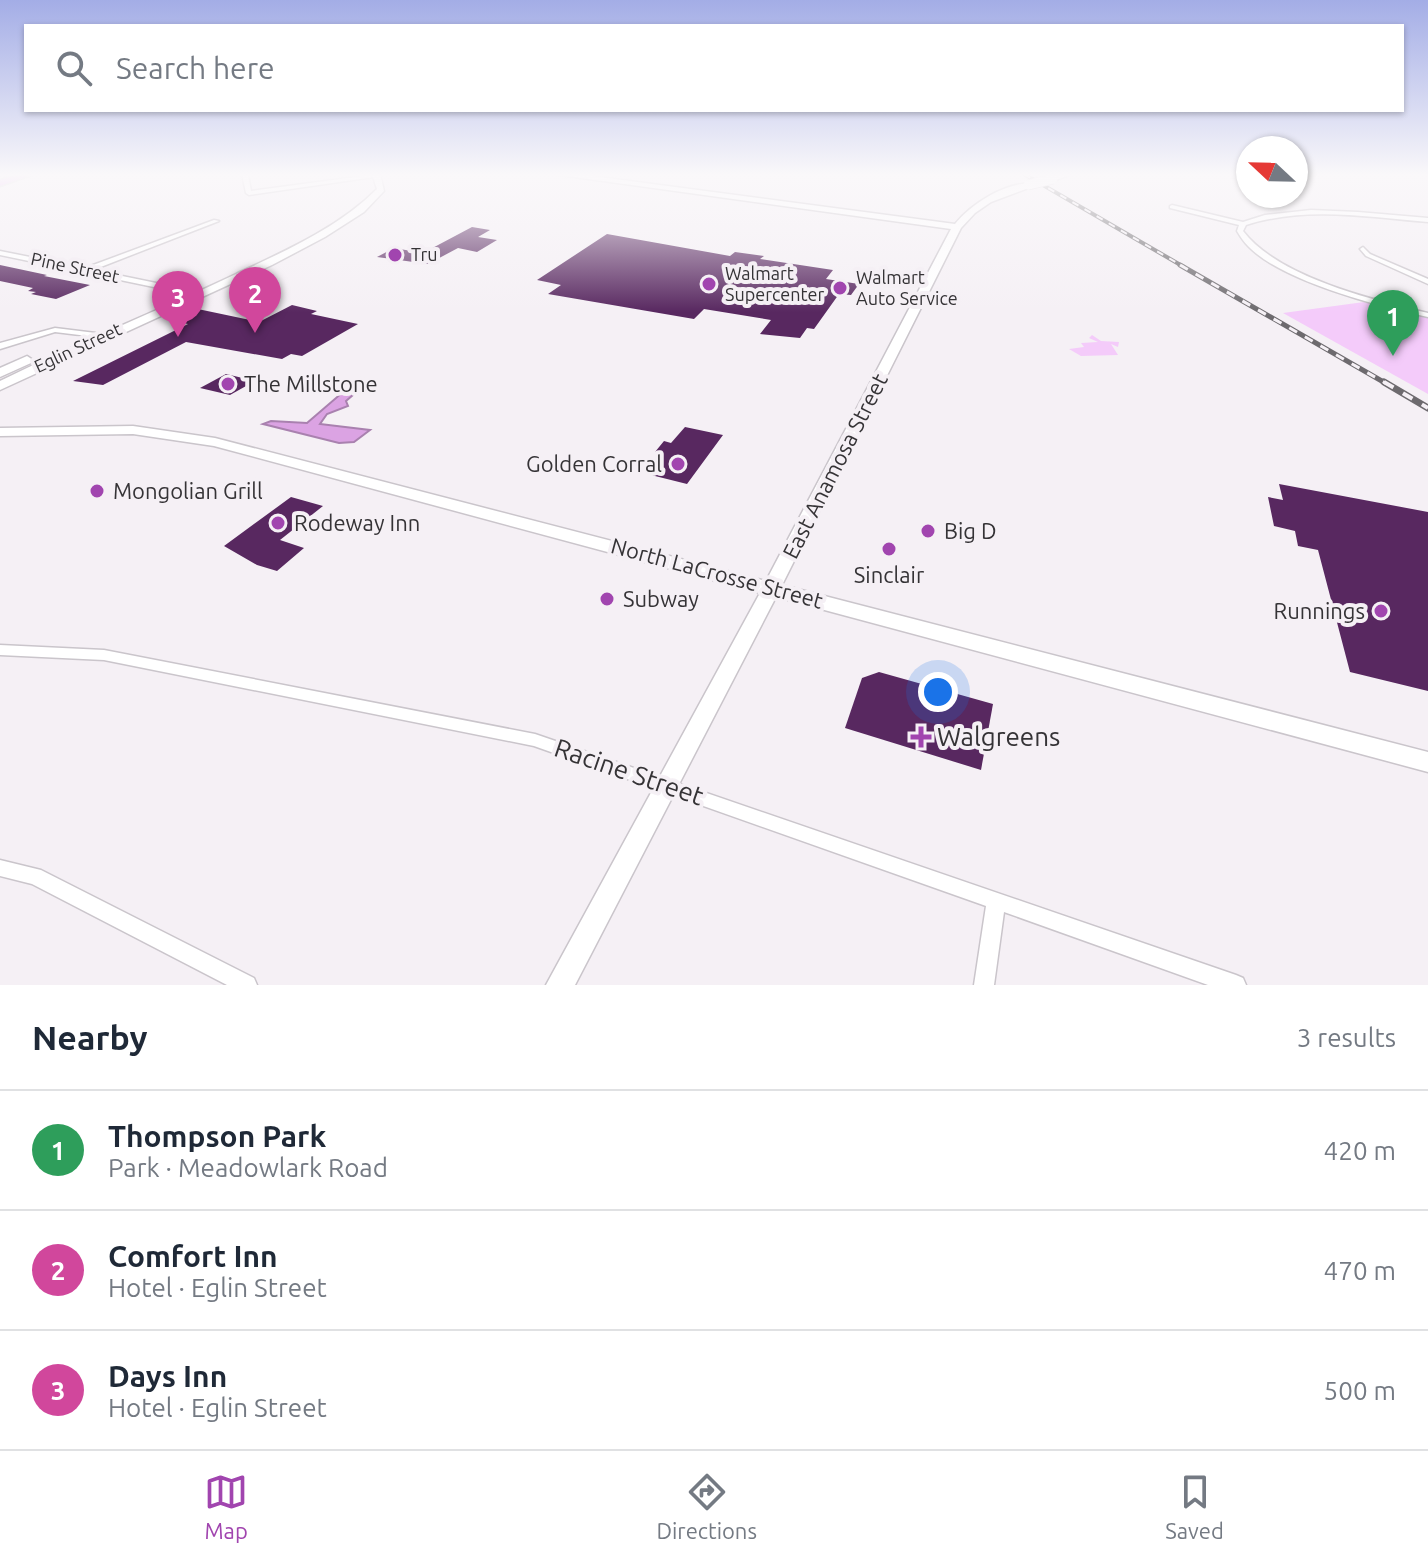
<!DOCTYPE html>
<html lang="en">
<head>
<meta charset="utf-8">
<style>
  body { margin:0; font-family:Ubuntu,sans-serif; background:#f6f6f7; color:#1f2937 }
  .compass { position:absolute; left:1236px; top:136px; width:72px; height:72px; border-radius:50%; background:#fff; box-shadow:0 2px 6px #0004; rotate:292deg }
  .you { position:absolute; left:938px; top:692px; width:28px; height:28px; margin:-20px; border:6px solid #fff; border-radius:50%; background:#1a73e8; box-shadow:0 0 0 12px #1a73e833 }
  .badge { display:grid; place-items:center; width:52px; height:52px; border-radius:50%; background:#a145af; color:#fff; font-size:26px; font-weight:700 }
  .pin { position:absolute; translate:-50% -66px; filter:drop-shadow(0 2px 4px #0008) }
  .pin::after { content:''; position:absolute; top:42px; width:28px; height:24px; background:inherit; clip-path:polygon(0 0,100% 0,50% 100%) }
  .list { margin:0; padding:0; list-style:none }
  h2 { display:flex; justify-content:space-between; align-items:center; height:104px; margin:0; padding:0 32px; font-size:34px }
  h2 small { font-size:26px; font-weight:400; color:#747a83 }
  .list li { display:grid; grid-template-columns:52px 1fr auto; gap:24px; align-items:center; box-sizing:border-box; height:120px; padding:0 32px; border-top:2px solid #e0e1e3 }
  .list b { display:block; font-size:30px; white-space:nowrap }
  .list p { margin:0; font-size:26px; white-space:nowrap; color:#747a83 }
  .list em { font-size:26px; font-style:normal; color:#747a83 }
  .icon { flex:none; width:44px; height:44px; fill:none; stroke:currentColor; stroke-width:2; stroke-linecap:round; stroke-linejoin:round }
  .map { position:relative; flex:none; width:1428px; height:985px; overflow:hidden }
  .search { position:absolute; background:#fff; box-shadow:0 2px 6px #0004; left:24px; right:24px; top:24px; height:88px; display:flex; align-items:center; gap:20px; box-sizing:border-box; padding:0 28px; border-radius:0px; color:#747a83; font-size:30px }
  .sheet { height:464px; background:#fff }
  nav { display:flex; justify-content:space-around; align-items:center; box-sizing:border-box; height:112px; border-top:2px solid #e0e1e3; background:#fff; font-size:22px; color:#747a83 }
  nav a { display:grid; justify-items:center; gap:4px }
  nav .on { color:#a145af }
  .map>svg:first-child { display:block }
  .green { fill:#f4cbfa }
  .water { fill:#dba3e3; stroke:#a981af; stroke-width:2 }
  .building { fill:#582860 }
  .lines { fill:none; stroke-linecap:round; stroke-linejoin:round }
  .street-casing { stroke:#cac5cb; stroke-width:3 }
  .secondary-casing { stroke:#cac5cb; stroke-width:3 }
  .highway-casing { stroke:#cfcecf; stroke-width:3 }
  .street { fill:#fff; fill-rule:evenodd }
  .secondary { fill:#fff; fill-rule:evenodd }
  .highway { fill:#e99ff5; fill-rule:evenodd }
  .rail-far2-casing { stroke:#6d6a6e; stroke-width:4 }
  .rail-far1-casing { stroke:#6d6a6e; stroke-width:5 }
  .rail-casing { stroke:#6d6a6e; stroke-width:7 }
  .rail-far2 { stroke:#f5f0f5; stroke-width:2; stroke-dasharray:7; stroke-linecap:butt }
  .rail-far1 { stroke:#f5f0f5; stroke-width:3; stroke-dasharray:9; stroke-linecap:butt }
  .rail { stroke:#f5f0f5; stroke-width:4; stroke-dasharray:11; stroke-linecap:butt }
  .secondary-bridge-casing { stroke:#cac5cb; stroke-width:11; stroke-linecap:butt }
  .secondary-bridge { stroke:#fff; stroke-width:9 }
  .poi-dot { fill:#a145af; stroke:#f5f0f5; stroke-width:3 }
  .labels { text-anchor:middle; stroke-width:8; stroke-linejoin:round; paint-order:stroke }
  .far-poi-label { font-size:18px; fill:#353336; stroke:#f5f0f5; text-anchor:start }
  .far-street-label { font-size:18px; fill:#353336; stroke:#f5f0f5 }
  .poi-label { font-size:22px; fill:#353336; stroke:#f5f0f5; text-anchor:start }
  .street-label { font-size:22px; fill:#353336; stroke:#f5f0f5 }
  .near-poi-label { font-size:26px; fill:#353336; stroke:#f5f0f5; text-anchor:start }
  .near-street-label { font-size:26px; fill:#353336; stroke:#f5f0f5 }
</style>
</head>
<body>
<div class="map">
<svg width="1428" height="985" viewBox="0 0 1428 985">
  <rect width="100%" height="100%" fill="#f5f0f5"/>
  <!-- green -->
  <g class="green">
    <polygon points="1364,302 1428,317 1428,394 1283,313"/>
    <polygon points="1092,335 1101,341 1119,342 1118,347 1111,344 1118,355 1081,356 1069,349 1084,347 1081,343 1098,342 1089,338"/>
  </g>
  <!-- water -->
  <polygon class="water" points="343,392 354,394 346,401 348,406 327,414 320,424 370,430 354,442 339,443 263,424 271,421 307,423"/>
  <!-- building -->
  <g class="building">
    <polygon points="472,227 490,230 478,237 497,240 477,252 458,248 428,264 377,257 394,248 423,253"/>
    <polygon points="607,234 730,256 735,252 764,256 760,259 833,270 826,279 859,284 851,295 839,294 814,329 807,328 800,338 760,334 771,320 704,309 694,319 548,294 561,285 537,280"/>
    <polygon points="0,265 47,275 44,276 90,285 56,299 31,294 36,292 28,291 33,288 0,281"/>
    <polygon points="292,305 317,311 311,314 358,324 302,356 291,354 282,359 186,342 103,385 73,381 188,324 169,320 193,308 259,322"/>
    <polygon points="226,374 255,381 230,395 200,388"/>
    <polygon points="685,427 723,435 687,484 647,474 663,454 655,452 664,441 671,443"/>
    <polygon points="1279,484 1428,512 1428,691 1350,672 1318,550 1298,546 1295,531 1274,526 1268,497 1283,500"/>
    <polygon points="291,497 323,506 280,540 304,548 277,571 257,565 224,546"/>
    <polygon points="879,672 993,704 981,770 845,728 862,678"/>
  </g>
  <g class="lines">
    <defs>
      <g id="street">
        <polygon points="242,174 248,174 251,191 378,174 381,176 249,195 246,193"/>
        <path d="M1172,205l71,17 22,-7 46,-5 47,2 70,6v4c-61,-5 -122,-16 -182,3l-3,6c35,46 130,69 185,82v4c-47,-10 -147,-36 -180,-71 -4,-4 -8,-10 -11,-15l2,-6 -69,-17v-2z"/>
        <polygon points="214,220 219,221 93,270 200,292 201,294 197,296 0,255 0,251 85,268"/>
        <polygon points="1363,247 1370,254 1428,279 1428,284 1366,256 1360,249"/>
        <polygon points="55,328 104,334 108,336 104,338 55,332 0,349 0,343"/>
        <polygon points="0,645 104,650 535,734 1236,975 1243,978 1246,985 1208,985 1004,912 994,985 974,985 986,906 534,746 104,660 0,655"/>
        <polygon points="0,860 41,870 254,978 257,985 227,985 32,884 0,876"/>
      </g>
      <g id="secondary">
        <path d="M372,174h8l4,17 -20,21 -39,25 -53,28 -272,125v-9c77,-38 158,-70 236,-107 49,-23 102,-46 141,-85z"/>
        <path d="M552,174h25l378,50c17,-21 48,-40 76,-41v4l-40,15 -16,11 -14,15 -179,357 646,167v20l-652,-175 -201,388h-29l214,-392 -546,-147 -81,-12 -133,2v-8l133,-2 82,12 551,143 185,-352z"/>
        <polygon points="1059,174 1072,174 1053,181 1049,179"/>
        <polygon points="27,356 33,360 31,363 0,377 0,368"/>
      </g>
      <polygon id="highway" points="18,174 34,174 0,186 0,180"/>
    </defs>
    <!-- street casing -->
    <use href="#street" class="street-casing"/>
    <!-- secondary casing -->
    <use href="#secondary" class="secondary-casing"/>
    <!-- highway casing -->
    <use href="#highway" class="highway-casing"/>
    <!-- street -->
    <use href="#street" class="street"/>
    <!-- secondary -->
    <use href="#secondary" class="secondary"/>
    <!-- highway -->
    <use href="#highway" class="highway"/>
    <defs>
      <polyline id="rail-far2" points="1024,174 1184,267"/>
      <polyline id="rail-far1" points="1180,265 1387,384"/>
      <polyline id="rail" points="1384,382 1428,408"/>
    </defs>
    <!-- rail-far2 casing -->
    <use href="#rail-far2" class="rail-far2-casing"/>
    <!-- rail-far1 casing -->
    <use href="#rail-far1" class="rail-far1-casing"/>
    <!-- rail casing -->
    <use href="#rail" class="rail-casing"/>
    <!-- rail-far2 -->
    <use href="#rail-far2" class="rail-far2"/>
    <!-- rail-far1 -->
    <use href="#rail-far1" class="rail-far1"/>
    <!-- rail -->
    <use href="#rail" class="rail"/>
    <defs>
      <polyline id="secondary-bridge" points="1028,185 1053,179"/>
    </defs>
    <!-- secondary-bridge casing -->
    <use href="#secondary-bridge" class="secondary-bridge-casing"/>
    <!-- secondary-bridge -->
    <use href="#secondary-bridge" class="secondary-bridge"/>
  </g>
  <!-- sky -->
  <linearGradient id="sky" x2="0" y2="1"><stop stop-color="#a3ade6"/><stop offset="0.56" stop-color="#faf8fa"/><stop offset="1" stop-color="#faf8fa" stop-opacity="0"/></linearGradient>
  <rect width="1428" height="312" fill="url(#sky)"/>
  <!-- markers -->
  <g class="poi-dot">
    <circle cx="395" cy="255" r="8"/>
    <circle cx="709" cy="284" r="8"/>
    <circle cx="840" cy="288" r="8"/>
    <circle cx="228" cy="384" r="8"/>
    <circle cx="678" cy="464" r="8"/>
    <circle cx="97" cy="491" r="8"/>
    <circle cx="278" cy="523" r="8"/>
    <circle cx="928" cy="531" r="8"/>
    <circle cx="889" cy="549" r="8"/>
    <circle cx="607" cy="599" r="8"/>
    <circle cx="1381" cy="611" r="8"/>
    <path d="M917 725h8v8h8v8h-8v8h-8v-8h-8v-8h8z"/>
  </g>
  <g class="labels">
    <!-- far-poi labels -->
    <g class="far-poi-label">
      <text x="411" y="261">Tru</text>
      <text x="725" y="280">Walmart<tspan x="725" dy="21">Supercenter</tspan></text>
      <text x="856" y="284">Walmart<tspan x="856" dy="21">Auto Service</tspan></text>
    </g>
    <!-- far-street labels -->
    <g class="far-street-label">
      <text transform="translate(75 268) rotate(12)" y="6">Pine Street</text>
      <text transform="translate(78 348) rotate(-25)" y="6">Eglin Street</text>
    </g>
    <!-- poi labels -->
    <g class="poi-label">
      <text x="244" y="392">The Millstone</text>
      <text x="662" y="472" text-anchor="end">Golden Corral</text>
      <text x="113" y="499">Mongolian Grill</text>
      <text x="294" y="531">Rodeway Inn</text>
      <text x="944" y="539">Big D</text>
      <text x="889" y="583" text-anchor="middle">Sinclair</text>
      <text x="623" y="607">Subway</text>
      <text x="1365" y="619" text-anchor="end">Runnings</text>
    </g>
    <!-- street labels -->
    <g class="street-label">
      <text transform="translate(835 466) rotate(-63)" y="8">East Anamosa Street</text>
      <text transform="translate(717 573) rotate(15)" y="8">North LaCrosse Street</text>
    </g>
    <!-- near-poi labels -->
    <g class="near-poi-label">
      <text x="937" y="746">Walgreens</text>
    </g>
    <!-- near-street labels -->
    <g class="near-street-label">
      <text transform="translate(629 772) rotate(19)" y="9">Racine Street</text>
    </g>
  </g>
</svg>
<svg class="compass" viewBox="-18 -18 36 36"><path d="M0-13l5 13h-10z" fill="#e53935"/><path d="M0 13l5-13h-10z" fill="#747a83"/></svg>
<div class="you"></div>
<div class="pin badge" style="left:1393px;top:356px;background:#2e9e5b">1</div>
<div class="pin badge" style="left:255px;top:333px;background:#d1479c">2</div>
<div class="pin badge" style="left:178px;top:337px;background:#d1479c">3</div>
<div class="search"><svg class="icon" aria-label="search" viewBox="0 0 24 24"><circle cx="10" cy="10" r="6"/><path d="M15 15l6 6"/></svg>Search here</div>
</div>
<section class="sheet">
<h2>Nearby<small>3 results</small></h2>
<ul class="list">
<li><span class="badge" style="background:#2e9e5b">1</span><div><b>Thompson Park</b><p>Park · Meadowlark Road</p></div><em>420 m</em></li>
<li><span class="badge" style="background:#d1479c">2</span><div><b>Comfort Inn</b><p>Hotel · Eglin Street</p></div><em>470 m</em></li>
<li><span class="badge" style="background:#d1479c">3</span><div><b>Days Inn</b><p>Hotel · Eglin Street</p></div><em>500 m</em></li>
</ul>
</section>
<nav>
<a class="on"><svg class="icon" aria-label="map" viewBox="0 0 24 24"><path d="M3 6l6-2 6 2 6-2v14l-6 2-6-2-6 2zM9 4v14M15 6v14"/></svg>Map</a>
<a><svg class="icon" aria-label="directions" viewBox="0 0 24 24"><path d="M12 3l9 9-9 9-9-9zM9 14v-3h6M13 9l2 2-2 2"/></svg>Directions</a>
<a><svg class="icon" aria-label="saved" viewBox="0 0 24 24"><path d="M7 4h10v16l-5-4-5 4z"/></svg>Saved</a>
</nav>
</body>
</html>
